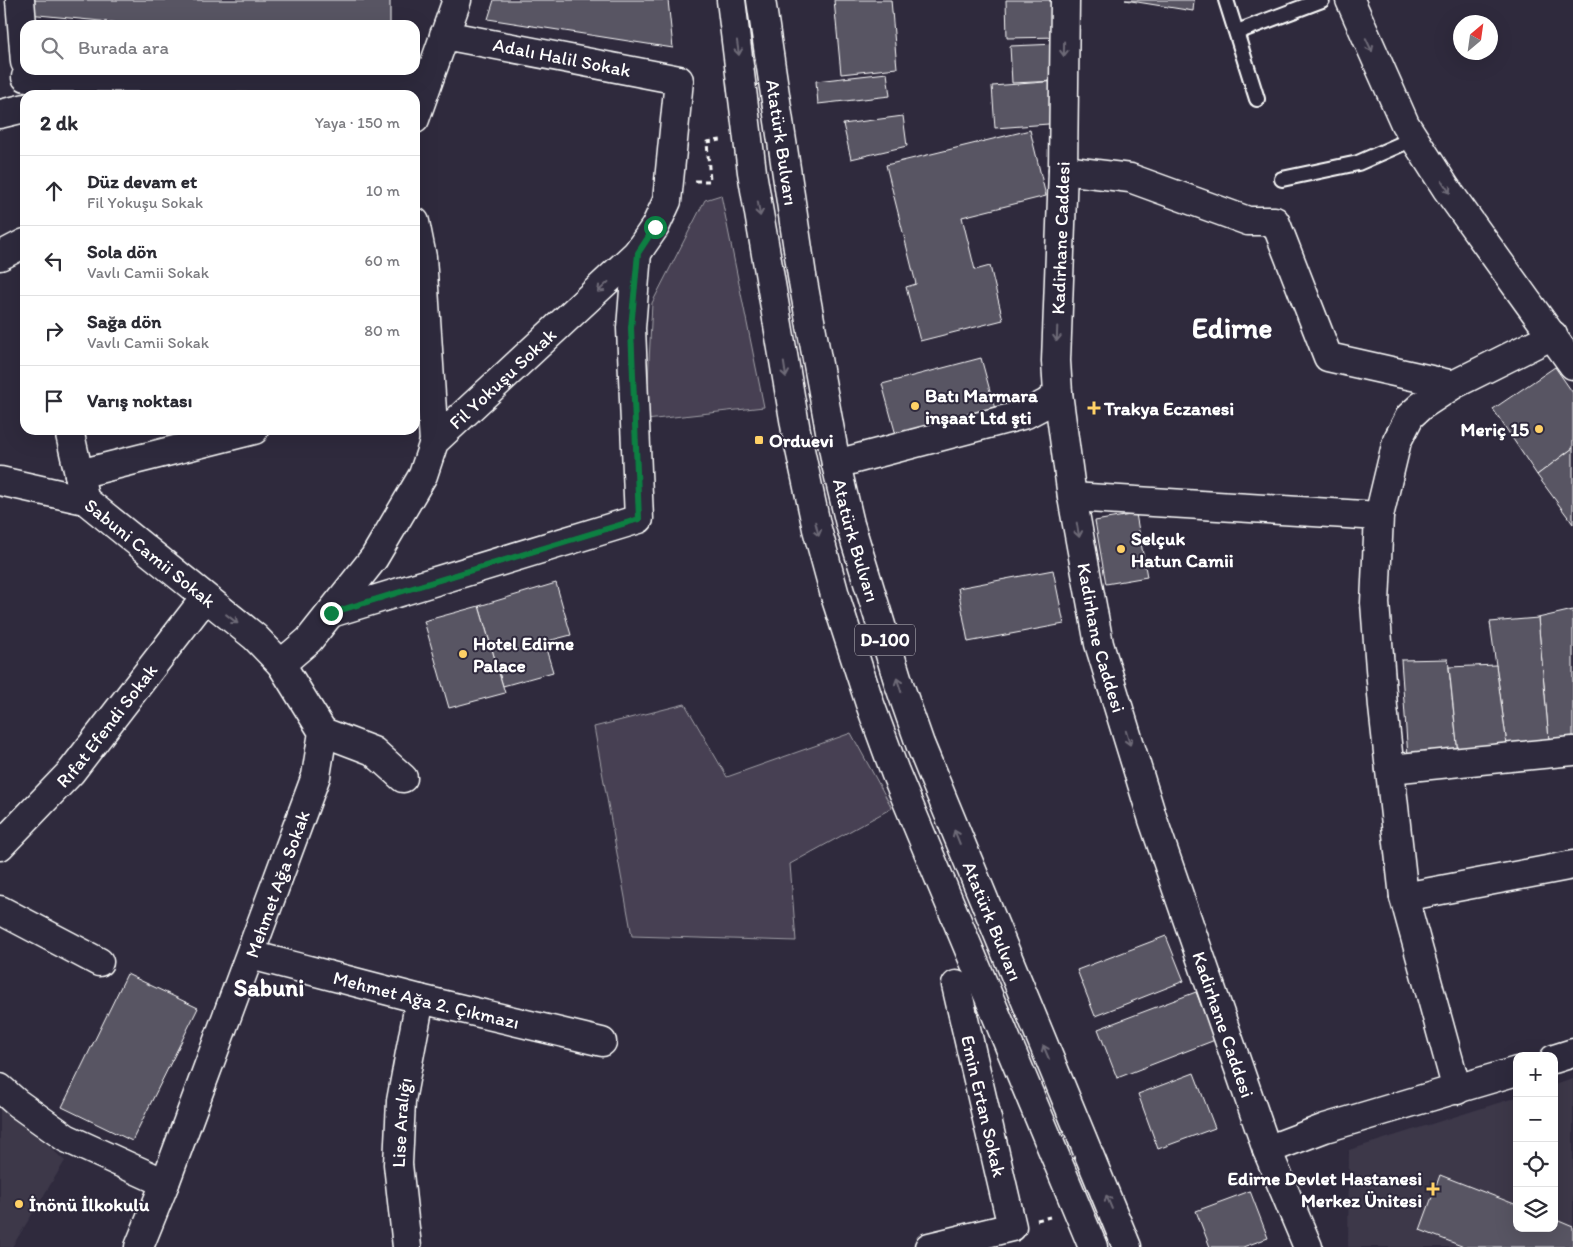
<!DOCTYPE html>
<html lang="tr">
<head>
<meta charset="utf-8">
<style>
  body { margin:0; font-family:Itim,sans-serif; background:#f2f2f3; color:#2b2b33 }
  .controls { position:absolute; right:15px; bottom:15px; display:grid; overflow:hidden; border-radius:10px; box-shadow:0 5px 20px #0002 }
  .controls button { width:45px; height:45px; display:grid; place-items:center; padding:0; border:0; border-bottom:1px solid #e1e1e2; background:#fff; color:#2b2b33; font:25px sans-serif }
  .compass { position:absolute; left:1453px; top:15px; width:45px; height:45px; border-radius:50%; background:#fff; box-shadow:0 5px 20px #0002; rotate:29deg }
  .stop { position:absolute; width:15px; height:15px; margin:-11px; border:4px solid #0b8043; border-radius:50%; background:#fff }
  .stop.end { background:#0b8043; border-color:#fff; box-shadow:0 1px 5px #0008 }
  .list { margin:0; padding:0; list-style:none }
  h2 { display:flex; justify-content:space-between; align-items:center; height:65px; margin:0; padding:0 20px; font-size:21px }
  h2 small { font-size:16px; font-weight:400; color:#7c7c81 }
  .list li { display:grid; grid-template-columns:32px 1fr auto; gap:15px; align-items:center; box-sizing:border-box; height:70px; padding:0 20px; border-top:1px solid #e1e1e2 }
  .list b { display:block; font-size:19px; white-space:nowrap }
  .list p { margin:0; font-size:16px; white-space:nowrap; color:#7c7c81 }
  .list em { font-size:16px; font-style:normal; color:#7c7c81 }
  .icon { flex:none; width:28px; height:28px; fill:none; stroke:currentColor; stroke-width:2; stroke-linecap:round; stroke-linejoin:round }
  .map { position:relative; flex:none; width:1573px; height:1247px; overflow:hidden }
  .search { position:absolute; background:#fff; box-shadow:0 5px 20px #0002; left:20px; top:20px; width:400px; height:55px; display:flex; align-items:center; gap:12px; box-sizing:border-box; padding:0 18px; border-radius:15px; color:#7c7c81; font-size:19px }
  .panel { position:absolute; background:#fff; box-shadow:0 5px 20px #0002; left:20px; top:90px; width:400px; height:345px; border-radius:15px }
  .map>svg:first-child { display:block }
  .built { fill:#3c3749 }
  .green { fill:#464152; stroke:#a2a0a8 }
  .building { fill:#595564; stroke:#fff }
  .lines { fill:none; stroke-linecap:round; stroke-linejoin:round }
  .lane-casing { stroke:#fff; stroke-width:18 }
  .street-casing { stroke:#fff; stroke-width:31 }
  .secondary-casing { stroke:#fff; stroke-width:31 }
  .primary-casing { stroke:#fff; stroke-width:31 }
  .path { stroke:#fff; stroke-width:3; stroke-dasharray:5 4; stroke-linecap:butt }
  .lane { stroke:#2f2a3d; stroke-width:14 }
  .street { stroke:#2f2a3d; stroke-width:28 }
  .secondary { stroke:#2f2a3d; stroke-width:28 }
  .primary { stroke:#2f2a3d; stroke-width:28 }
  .oneway { stroke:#6d6a77 }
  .route { stroke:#0b8043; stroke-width:6 }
  .poi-dot { fill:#ffd166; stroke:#2f2a3d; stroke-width:2 }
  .labels { text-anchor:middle; stroke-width:4; stroke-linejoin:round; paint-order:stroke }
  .shield { fill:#2f2a3d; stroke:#c1bfc5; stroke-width:1 }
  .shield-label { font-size:18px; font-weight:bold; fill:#fff }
  .street-label { font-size:19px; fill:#fff; stroke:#2f2a3d }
  .poi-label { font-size:19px; font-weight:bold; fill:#fff; stroke:#2f2a3d; text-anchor:start }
  .district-label { font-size:24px; font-weight:bold; fill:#fff; stroke:#2f2a3d }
  .town-label { font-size:29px; font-weight:bold; fill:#fff; stroke:#2f2a3d }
</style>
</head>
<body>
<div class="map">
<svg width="1573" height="1247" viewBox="0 0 1573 1247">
  <rect width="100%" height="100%" fill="#2f2a3d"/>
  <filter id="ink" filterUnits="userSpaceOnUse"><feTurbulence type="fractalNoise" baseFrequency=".02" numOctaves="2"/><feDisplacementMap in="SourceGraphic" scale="10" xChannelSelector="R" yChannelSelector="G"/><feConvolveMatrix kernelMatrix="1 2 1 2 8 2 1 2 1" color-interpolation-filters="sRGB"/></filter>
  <g filter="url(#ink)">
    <!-- built -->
    <g class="built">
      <polygon points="1573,1079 1573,1247 1348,1247 1349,1150 1517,1097 1517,1228 1554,1228 1554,1085"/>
      <polygon points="0,1101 65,1161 12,1247 0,1247"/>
    </g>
    <!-- green -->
    <g class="green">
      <polygon points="721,195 764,407 646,420 652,303 705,200"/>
      <polygon points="685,704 727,777 851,733 892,808 790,864 796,941 632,936 594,727"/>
    </g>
    <!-- building -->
    <g class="building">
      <polygon points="26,0 390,0 390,25 142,25 28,14"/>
      <polygon points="494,0 668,0 673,48 488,19"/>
      <polygon points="834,0 891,0 897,68 841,74"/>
      <polygon points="1006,0 1059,0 1060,37 1007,38"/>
      <polygon points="1125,0 1194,0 1193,11"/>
      <polygon points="1057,44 1058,81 1012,83 1010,46"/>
      <polygon points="887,73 890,96 818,104 816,81"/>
      <polygon points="1058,81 1062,123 995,128 992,86"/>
      <polygon points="903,116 907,146 851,159 843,124"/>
      <polygon points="1030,130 1046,196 962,217 975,270 990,266 1003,320 920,341 906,287 916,284 886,165"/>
      <polygon points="981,358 995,409 896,435 882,384"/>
      <polygon points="1555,367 1573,393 1573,448 1537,475 1493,409"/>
      <polygon points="1573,448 1573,524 1537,475"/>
      <polygon points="1136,514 1147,577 1106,584 1095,521"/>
      <polygon points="1053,570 1064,624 968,642 958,588"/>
      <polygon points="556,583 571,635 544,642 553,672 503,686 479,606"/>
      <polygon points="479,606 505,693 449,708 424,621"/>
      <polygon points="1573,610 1573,738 1549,740 1538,618"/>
      <polygon points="1538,618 1549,740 1507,745 1490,622"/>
      <polygon points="1448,659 1458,753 1408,757 1401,660"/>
      <polygon points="1496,665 1507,745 1458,753 1449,667"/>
      <polygon points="1166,936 1184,981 1095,1016 1077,970"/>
      <polygon points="127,974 198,1008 132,1141 62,1107"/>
      <polygon points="1196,992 1215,1040 1117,1078 1098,1029"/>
      <polygon points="1194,1073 1215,1128 1158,1149 1138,1094"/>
      <polygon points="1440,1175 1517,1205 1517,1228 1554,1228 1554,1219 1573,1227 1573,1247 1464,1247 1420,1230"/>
      <polygon points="1250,1191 1268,1238 1243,1247 1210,1247 1196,1211"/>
    </g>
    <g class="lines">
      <defs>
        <g id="lane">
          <polyline points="1226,0 1257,99"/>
          <polyline points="1237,32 1322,0"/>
          <polyline points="1282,179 1358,163 1415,138"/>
        </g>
        <g id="street">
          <polyline points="20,0 25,62"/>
          <polyline points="1350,0 1405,124 1446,188 1573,365"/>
          <polyline points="26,77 280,78 427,81"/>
          <polyline points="0,114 25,108"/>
          <polyline points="1063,170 1130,178 1248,221 1275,221 1328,357 1453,385"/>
          <polyline points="415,222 422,257 434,442"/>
          <polyline points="69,430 83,492"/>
          <polyline points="836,464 1026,414 1047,403 1058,393"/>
          <polyline points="79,474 254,430"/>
          <path id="s1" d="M0,481l85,19 170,137 26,27 42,68 -7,44 -151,407 -26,64"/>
          <polyline points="1072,497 1379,516"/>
          <polyline points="331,613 639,519 631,328 637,253"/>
          <path id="s2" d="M281,664l28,-24 65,-82 49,-83 11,-33 203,-189 18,-26 12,-26 12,-121 -235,-45"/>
          <polyline points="323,732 373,751 403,778"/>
          <polyline points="1390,769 1573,751"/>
          <path id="s3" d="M0,846l71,-74 134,-174"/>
          <polyline points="1404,897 1573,865"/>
          <polyline points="0,910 99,962"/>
          <path id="s4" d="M251,955l169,44 182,43"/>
          <polyline points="1554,1059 1573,1053"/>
          <polyline points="0,1088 17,1103 66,1138 165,1183"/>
          <polyline points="1457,1090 1404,897 1383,707 1375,603 1379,516 1397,441 1410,416 1421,406 1453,385 1553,335"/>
          <polyline points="1267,1150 1325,1128 1517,1071"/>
          <path id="s5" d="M407,1247l-9,-83 3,-63 19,-102"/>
          <polyline points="929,1247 1012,1227 956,985"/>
        </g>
        <g id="secondary">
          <path id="s6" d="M1065,0l-2,170 -7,191 2,32 14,104 27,147 54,176 114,330 41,97"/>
          <polyline points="415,119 457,0"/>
          <polyline points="0,256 25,243"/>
        </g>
        <g id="primary">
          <polyline points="731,0 752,172 796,431 817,529 836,599 870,704 895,772 1093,1247"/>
          <path id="s7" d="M761,0l41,276 34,188 14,60 49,160 21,60 207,503"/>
        </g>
      </defs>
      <!-- lane casing -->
      <use href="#lane" class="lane-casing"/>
      <!-- street casing -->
      <use href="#street" class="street-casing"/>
      <!-- secondary casing -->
      <use href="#secondary" class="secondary-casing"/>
      <!-- primary casing -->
      <use href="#primary" class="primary-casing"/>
      <!-- path -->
      <g class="path">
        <polyline points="695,181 710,181 707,142 721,140"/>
        <polyline points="1037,1220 1050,1217"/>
      </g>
      <!-- lane -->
      <use href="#lane" class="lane"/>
      <!-- street -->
      <use href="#street" class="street"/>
      <!-- secondary -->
      <use href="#secondary" class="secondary"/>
      <!-- primary -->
      <use href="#primary" class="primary"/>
    </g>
    <!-- one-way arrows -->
    <defs><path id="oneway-shaft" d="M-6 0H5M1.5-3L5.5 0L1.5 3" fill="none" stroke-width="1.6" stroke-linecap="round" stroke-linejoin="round" transform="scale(1.25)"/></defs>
    <g class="oneway">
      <use href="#oneway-shaft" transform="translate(1369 45) rotate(65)"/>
      <use href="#oneway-shaft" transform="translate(738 48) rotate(82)"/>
      <use href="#oneway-shaft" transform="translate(1064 49) rotate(91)"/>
      <use href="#oneway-shaft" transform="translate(1446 187) rotate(56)"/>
      <use href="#oneway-shaft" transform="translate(759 209) rotate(81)"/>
      <use href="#oneway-shaft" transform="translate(603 287) rotate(137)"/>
      <use href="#oneway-shaft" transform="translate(1057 334) rotate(92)"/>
      <use href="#oneway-shaft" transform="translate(785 370) rotate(81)"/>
      <use href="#oneway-shaft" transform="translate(817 529) rotate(76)"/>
      <use href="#oneway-shaft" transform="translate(1078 530) rotate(80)"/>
      <use href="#oneway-shaft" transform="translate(232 619) rotate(38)"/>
      <use href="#oneway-shaft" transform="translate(899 685) rotate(-108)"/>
      <use href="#oneway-shaft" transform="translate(1128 738) rotate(73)"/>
      <use href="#oneway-shaft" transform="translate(957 837) rotate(-112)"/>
      <use href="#oneway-shaft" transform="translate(1046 1052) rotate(-113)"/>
      <use href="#oneway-shaft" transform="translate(1109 1202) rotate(-113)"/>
    </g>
  </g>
  <g class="lines" filter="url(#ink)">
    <!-- route -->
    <polyline class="route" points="331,613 639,519 631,328 638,253 655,227"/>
  </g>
  <!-- markers -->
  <g class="poi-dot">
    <circle cx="915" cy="406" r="5"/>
    <path d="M1091.5 400.5h5v5h5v5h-5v5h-5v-5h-5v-5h5z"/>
    <circle cx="1539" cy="429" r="5"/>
    <rect x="754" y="435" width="10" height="10" rx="2.5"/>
    <circle cx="1121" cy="549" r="5"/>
    <circle cx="463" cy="654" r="5"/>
    <path d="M1430.5 1181.5h5v5h5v5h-5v5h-5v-5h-5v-5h5z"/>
    <circle cx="19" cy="1204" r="5"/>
  </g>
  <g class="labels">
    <!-- shield labels -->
    <rect class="shield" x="855" y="624.5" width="60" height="31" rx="4"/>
    <g class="shield-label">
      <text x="885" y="646">D-100</text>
    </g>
    <!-- street labels -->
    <g class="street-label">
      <text transform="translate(562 57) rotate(11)" y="7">Adalı Halil Sokak</text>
      <text dy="7" stroke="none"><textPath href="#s7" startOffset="144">Atatürk Bulvarı</textPath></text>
      <text transform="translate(1060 238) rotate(-88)" y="7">Kadirhane Caddesi</text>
      <text dy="7" stroke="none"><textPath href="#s2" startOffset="366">Fil Yokuşu Sokak</textPath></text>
      <text dy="7" stroke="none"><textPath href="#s7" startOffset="549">Atatürk Bulvarı</textPath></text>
      <text dy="7" stroke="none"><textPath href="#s1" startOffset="171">Sabuni Camii Sokak</textPath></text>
      <text dy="7" stroke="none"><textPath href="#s6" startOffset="642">Kadirhane Caddesi</textPath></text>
      <text dy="7" stroke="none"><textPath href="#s3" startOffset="161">Rıfat Efendi Sokak</textPath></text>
      <text transform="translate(277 884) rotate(-70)" y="7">Mehmet Ağa Sokak</text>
      <text dy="7" stroke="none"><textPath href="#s7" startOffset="954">Atatürk Bulvarı</textPath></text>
      <text dy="7" stroke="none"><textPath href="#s4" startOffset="181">Mehmet Ağa 2. Çıkmazı</textPath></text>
      <text dy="7" stroke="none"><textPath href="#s6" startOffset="1048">Kadirhane Caddesi</textPath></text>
      <text transform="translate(984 1106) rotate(77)" y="7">Emin Ertan Sokak</text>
      <text dy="7" stroke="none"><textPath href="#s5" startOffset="125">Lise Aralığı</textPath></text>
    </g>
    <!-- poi labels -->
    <g class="poi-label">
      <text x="925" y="402">Batı Marmara<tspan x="925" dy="22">inşaat Ltd şti</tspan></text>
      <text x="1104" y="415">Trakya Eczanesi</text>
      <text x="1529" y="436" text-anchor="end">Meriç 15</text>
      <text x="769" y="447">Orduevi</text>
      <text x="1131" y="545">Selçuk<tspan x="1131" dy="22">Hatun Camii</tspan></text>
      <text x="473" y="650">Hotel Edirne<tspan x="473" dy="22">Palace</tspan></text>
      <text x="1422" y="1185" text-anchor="end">Edirne Devlet Hastanesi<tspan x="1422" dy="22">Merkez Ünitesi</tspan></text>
      <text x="29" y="1211">İnönü İlkokulu</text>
    </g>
    <!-- district labels -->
    <g class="district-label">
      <text x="269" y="996">Sabuni</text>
    </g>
    <!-- town labels -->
    <g class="town-label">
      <text x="1232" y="338">Edirne</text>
    </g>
  </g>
</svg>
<div class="controls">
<button>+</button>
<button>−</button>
<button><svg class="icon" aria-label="locate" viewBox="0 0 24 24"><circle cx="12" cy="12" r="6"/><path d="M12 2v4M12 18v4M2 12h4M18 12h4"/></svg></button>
<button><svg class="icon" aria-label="layers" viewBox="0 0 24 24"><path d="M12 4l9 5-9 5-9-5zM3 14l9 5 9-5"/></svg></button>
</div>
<svg class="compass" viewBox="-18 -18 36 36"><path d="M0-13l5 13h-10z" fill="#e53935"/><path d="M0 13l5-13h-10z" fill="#7c7c81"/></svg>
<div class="stop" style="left:655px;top:227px"></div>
<div class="stop end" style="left:331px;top:613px"></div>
<div class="search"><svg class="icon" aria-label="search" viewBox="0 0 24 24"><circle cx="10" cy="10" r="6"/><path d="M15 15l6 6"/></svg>Burada ara</div>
<section class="panel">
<h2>2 dk<small>Yaya · 150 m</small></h2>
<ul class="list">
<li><svg class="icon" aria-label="ahead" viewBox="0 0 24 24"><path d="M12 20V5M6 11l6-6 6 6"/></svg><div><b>Düz devam et</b><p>Fil Yokuşu Sokak</p></div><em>10 m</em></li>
<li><svg class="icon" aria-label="left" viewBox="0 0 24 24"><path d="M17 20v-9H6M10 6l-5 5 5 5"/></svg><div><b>Sola dön</b><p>Vavlı Camii Sokak</p></div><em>60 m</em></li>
<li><svg class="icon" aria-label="right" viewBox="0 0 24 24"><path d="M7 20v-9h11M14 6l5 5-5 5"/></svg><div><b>Sağa dön</b><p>Vavlı Camii Sokak</p></div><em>80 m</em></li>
<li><svg class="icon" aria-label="arrive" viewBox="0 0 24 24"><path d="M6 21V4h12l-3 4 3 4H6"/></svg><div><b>Varış noktası</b></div></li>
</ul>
</section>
</div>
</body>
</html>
